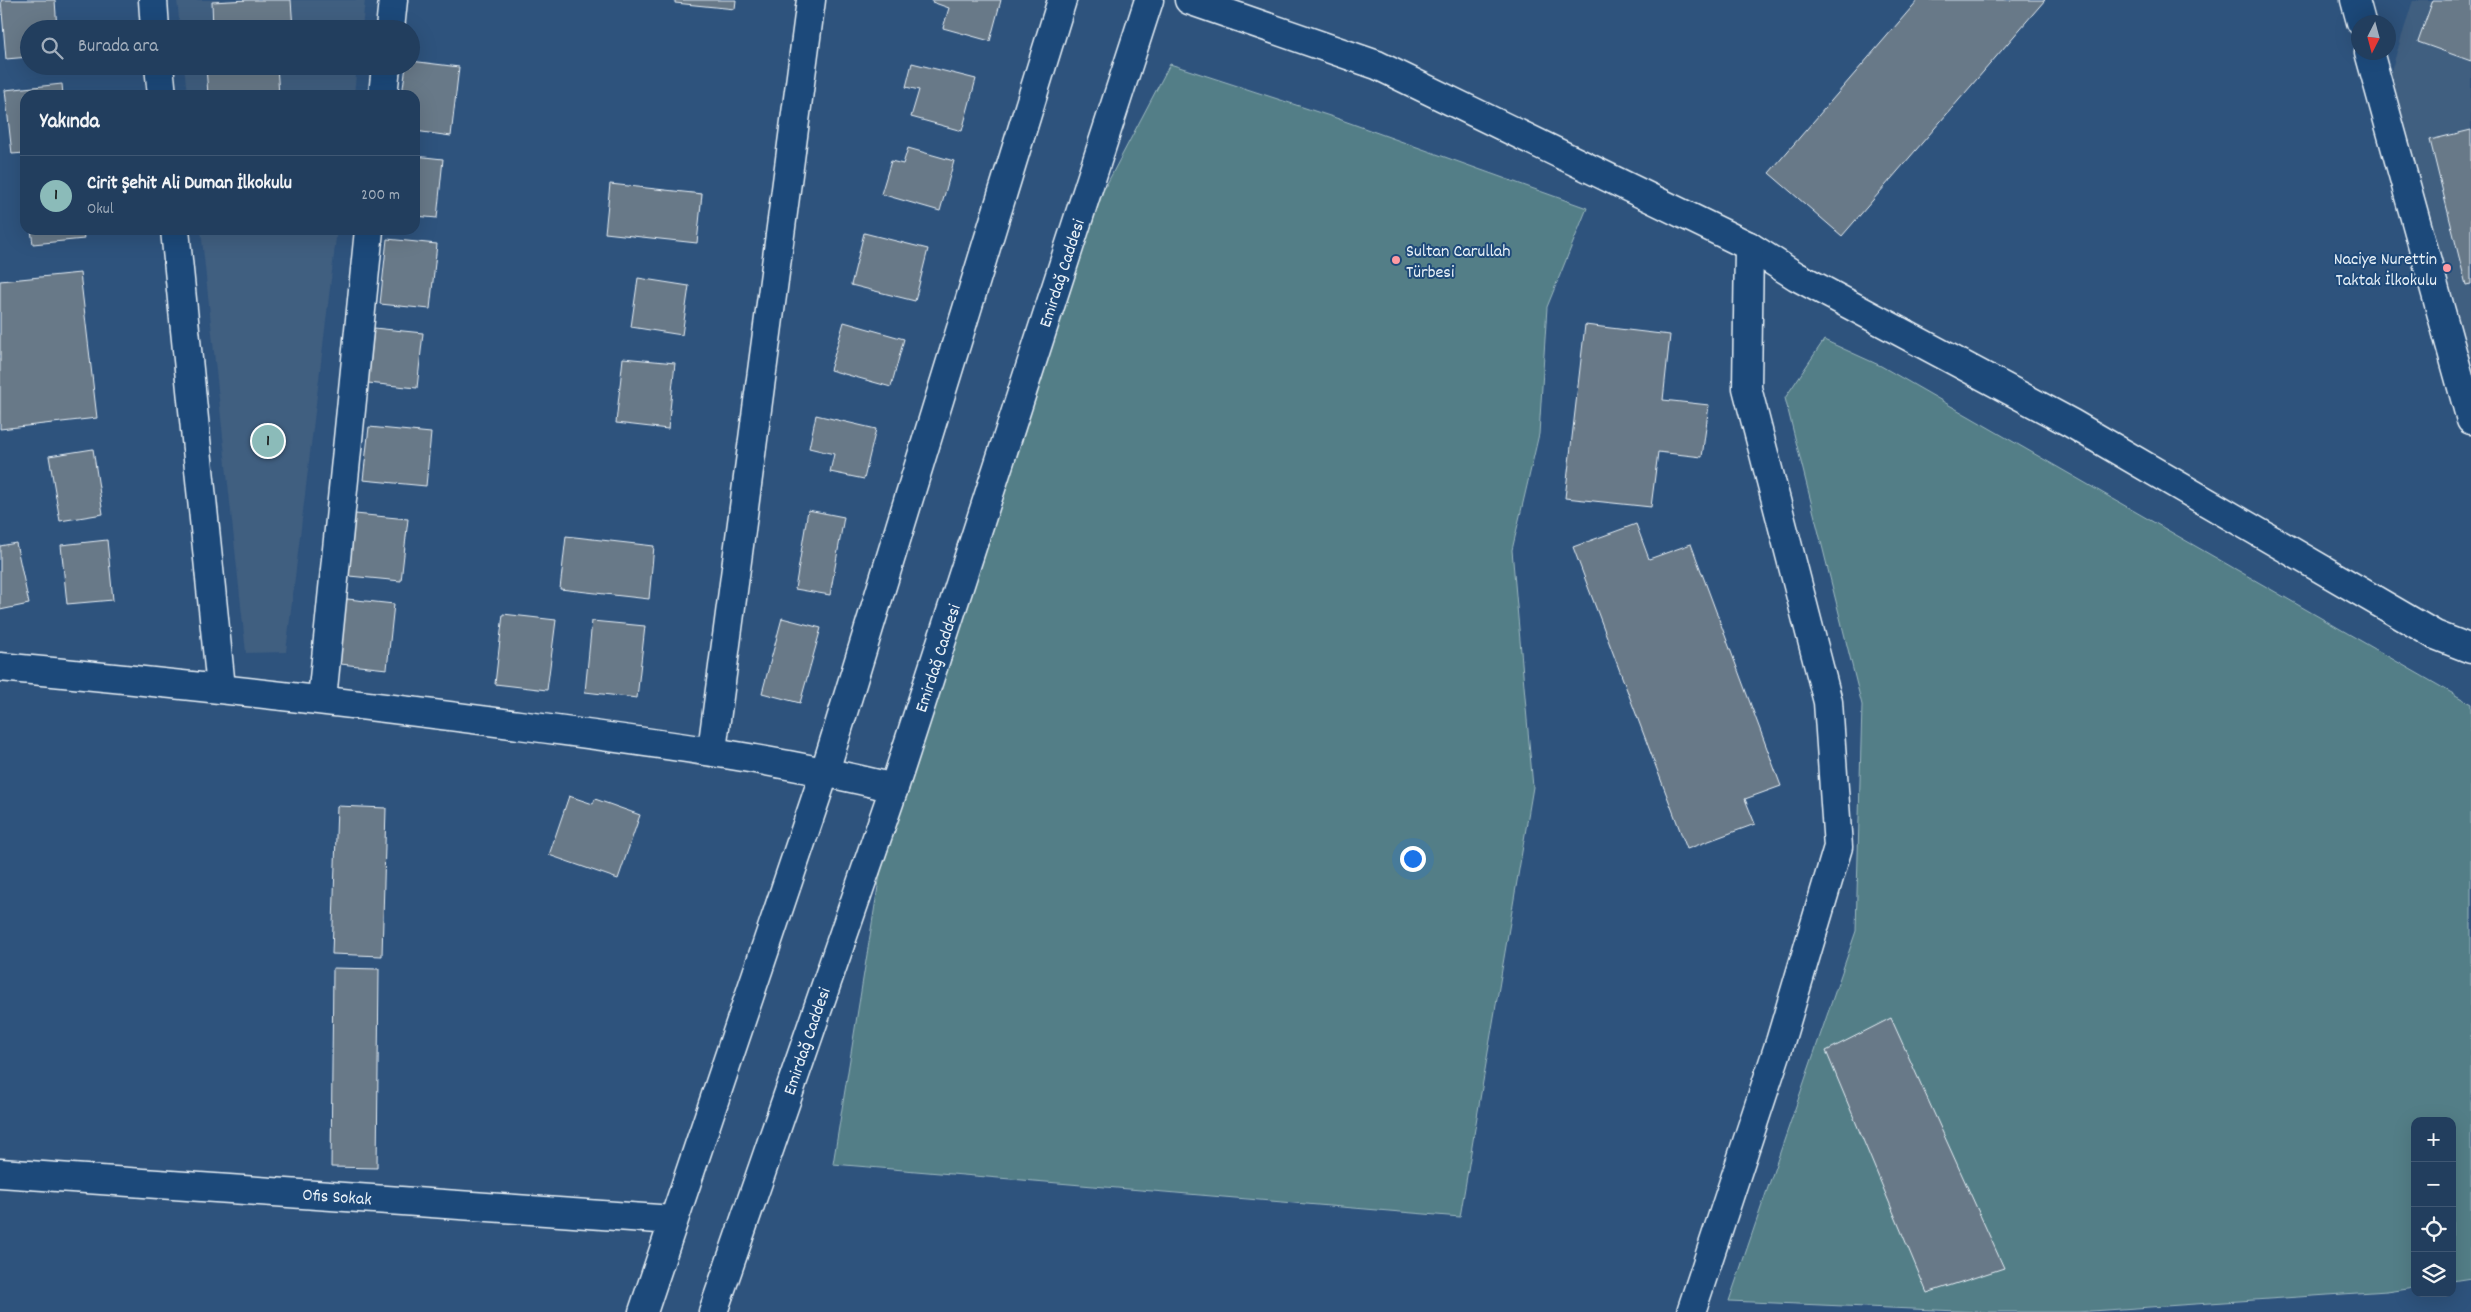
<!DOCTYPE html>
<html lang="tr">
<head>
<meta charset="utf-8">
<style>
  body { margin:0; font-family:Dekko,sans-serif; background:#2a4564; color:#f1f3f6 }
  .controls { position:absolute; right:15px; bottom:15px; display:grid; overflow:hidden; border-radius:10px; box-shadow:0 5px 20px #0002 }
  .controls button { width:45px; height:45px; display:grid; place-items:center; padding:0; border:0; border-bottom:1px solid #3f5773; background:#223e5e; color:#f1f3f6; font:25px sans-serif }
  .compass { position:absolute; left:2351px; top:15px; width:45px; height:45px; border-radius:50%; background:#223e5e; box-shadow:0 5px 20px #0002; rotate:186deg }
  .you { position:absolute; left:1412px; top:858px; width:18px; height:18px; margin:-12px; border:4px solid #fff; border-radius:50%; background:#1a73e8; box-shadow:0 0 0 8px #1a73e833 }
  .badge { display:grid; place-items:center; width:32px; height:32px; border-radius:50%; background:#8bbbb9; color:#111; font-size:16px; font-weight:700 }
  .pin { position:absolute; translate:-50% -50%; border:2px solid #fff; box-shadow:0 1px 5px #0006 }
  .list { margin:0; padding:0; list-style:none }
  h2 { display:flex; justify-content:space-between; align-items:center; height:65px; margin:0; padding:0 20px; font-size:21px }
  h2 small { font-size:16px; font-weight:400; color:#a2aebc }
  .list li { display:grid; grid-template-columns:32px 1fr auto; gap:15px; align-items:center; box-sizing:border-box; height:80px; padding:0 20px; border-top:1px solid #3f5773 }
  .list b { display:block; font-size:19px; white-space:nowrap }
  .list p { margin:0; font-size:16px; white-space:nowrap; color:#a2aebc }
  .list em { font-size:16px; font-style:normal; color:#a2aebc }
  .icon { flex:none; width:28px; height:28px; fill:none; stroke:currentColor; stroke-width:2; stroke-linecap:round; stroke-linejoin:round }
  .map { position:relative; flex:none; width:2471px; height:1312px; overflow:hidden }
  .search { position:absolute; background:#223e5e; box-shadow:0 5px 20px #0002; left:20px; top:20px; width:400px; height:55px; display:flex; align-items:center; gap:12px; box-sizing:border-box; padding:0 18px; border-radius:28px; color:#a2aebc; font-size:19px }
  .panel { position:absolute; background:#223e5e; box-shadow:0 5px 20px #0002; left:20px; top:90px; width:400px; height:145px; border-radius:15px }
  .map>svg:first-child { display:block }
  .built { fill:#3f5e80 }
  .green { fill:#527e87; stroke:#9db8c0 }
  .building { fill:#687988; stroke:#e8f1f8 }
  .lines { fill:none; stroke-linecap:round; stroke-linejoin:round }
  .minor-casing { stroke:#e8f1f8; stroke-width:31 }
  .major-casing { stroke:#e8f1f8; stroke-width:31 }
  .minor { stroke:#1f4a7a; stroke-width:28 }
  .major { stroke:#1f4a7a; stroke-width:28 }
  .poi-dot { fill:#ff9aa2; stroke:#1f4a7a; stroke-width:2 }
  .labels { text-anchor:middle; stroke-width:4; stroke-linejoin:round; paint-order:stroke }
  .poi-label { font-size:18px; fill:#e8f1f8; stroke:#1f4a7a; text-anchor:start }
  .street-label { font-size:18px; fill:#e8f1f8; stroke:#1f4a7a }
</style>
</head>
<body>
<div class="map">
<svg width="2471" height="1312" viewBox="0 0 2471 1312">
  <rect width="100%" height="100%" fill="#2e537d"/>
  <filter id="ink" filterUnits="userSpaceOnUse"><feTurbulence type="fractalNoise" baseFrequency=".02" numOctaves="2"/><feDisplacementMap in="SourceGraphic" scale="10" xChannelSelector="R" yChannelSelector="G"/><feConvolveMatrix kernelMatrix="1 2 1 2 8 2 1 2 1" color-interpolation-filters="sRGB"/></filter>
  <g filter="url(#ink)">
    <!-- built -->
    <g class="built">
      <polygon points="177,0 365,0 362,29 180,29"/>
      <polygon points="2413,0 2471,0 2471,416 2376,119"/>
      <polygon points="184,66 357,66 354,95 187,95"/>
      <polygon points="201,230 337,230 286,652 246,653"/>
    </g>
    <!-- green -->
    <g class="green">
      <polygon points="1170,64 1336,118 1587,208 1547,307 1539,434 1512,550 1533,787 1460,1217 833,1164 894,788 1061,271"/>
      <polygon points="1824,340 1881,366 2471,704 2471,1278 2452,1281 2452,1121 2415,1121 2415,1287 2387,1291 2077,1312 1981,1312 1729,1301 1856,931 1862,705 1785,398"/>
    </g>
    <!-- building -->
    <g class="building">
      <polygon points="1,0 55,0 57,29 29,29 29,57 6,59"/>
      <polygon points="249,0 291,0 293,29 213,29 212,2"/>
      <polygon points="675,0 736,0 735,9 675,3"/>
      <polygon points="933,0 1001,0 990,41 943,28 949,8 932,2"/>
      <polygon points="1918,0 2045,0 1842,236 1769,173"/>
      <polygon points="2433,0 2471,0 2471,61 2418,42"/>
      <polygon points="411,61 459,67 451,136 415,131 415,95 402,95 406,66 411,66"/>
      <polygon points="912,63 976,79 962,131 911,117 919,90 906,87"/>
      <polygon points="206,66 277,66 279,95 208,95"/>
      <polygon points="62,84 63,95 25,95 25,153 12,154 5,90"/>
      <polygon points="2471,130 2471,284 2466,285 2430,140"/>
      <polygon points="908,148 954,161 940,211 881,194 891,161 903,164"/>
      <polygon points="415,156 443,159 437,218 415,216"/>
      <polygon points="610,184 702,194 697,243 605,233"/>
      <polygon points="31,230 83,230 84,239 33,244"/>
      <polygon points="234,230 319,230 234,235"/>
      <polygon points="864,233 928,249 915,301 851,285"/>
      <polygon points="387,239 437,244 430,309 380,304"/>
      <polygon points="80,273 97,418 0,429 0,281"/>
      <polygon points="638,278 689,286 682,335 631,327"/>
      <polygon points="844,322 904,339 891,387 830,370"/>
      <polygon points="1585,325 1670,335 1663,400 1709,405 1702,457 1658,452 1651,507 1565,498"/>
      <polygon points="374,328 423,333 417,388 368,383"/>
      <polygon points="623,358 675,363 668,429 616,423"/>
      <polygon points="816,415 876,429 864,479 830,472 834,454 809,448"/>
      <polygon points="369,427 431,433 426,486 363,480"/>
      <polygon points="93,449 103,514 60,521 49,456"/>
      <polygon points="808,510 844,517 830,595 795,589"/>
      <polygon points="355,514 408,519 401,581 349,576"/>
      <polygon points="1636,524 1649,559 1691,544 1781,786 1745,799 1755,824 1687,849 1573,547"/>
      <polygon points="566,536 654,546 649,599 560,589"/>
      <polygon points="107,540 113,600 67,604 61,545"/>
      <polygon points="16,543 29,604 0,610 0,546"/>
      <polygon points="338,598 394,604 387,669 331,663"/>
      <polygon points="503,614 556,620 547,690 495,684"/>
      <polygon points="782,618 821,628 800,703 762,693"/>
      <polygon points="592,621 645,626 637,698 585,692"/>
      <polygon points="569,796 593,804 595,799 640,815 618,879 549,855"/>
      <polygon points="337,806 386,808 382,956 332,954"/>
      <polygon points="333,968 379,969 377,1168 331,1167"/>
      <polygon points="1891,1018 2004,1268 1927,1293 1826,1051"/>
    </g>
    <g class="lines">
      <defs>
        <g id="minor">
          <polyline points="153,0 155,29"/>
          <polyline points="1189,0 1377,65 1749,246 1796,276 2071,423 2435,635 2471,649"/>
          <polyline points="2355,0 2361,22"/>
          <polyline points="390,29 393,0"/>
          <polyline points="2369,52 2471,420"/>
          <polyline points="159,66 162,95"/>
          <polyline points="383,95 386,66"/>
          <polyline points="175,230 221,688"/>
          <path d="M0,667c173,16 346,35 519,58 126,17 252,32 375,63"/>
          <polyline points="322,699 369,230"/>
          <polyline points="712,750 811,0"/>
          <polyline points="0,1173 673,1220"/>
          <polyline points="1691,1312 1780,1042 1838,847 1828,702 1747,388 1749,246"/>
        </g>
        <g id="major">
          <polyline points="643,1312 825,771 1062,0"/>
          <polyline points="713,1312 894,788 1149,0"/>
        </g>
      </defs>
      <!-- minor casing -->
      <use href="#minor" class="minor-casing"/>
      <!-- major casing -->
      <use href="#major" class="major-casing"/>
      <!-- minor -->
      <use href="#minor" class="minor"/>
      <!-- major -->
      <use href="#major" class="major"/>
    </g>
  </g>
  <!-- markers -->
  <g class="poi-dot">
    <circle cx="1396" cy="260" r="5"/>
    <circle cx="2447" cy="268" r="5"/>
  </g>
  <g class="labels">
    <!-- poi labels -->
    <g class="poi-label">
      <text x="1406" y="256">Sultan Carullah<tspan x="1406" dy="21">Türbesi</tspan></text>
      <text x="2437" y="264" text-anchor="end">Naciye Nurettin<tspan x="2437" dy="21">Taktak İlkokulu</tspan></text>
    </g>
    <!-- street labels -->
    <g class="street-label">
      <text transform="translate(1061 273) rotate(-72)" y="6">Emirdağ Caddesi</text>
      <text transform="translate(937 658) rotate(-72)" y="6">Emirdağ Caddesi</text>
      <text transform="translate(806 1041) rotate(-71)" y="6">Emirdağ Caddesi</text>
      <text transform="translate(337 1196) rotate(4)" y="6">Ofis Sokak</text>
    </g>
  </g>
</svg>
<div class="controls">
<button>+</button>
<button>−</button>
<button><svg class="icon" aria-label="locate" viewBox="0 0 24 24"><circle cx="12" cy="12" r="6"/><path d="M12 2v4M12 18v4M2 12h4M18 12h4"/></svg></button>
<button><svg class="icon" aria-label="layers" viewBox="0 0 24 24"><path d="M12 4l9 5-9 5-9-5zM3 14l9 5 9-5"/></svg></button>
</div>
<svg class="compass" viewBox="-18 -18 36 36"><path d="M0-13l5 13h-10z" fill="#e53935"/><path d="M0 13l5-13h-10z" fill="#a2aebc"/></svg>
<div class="you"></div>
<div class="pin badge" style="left:268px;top:441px">1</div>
<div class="search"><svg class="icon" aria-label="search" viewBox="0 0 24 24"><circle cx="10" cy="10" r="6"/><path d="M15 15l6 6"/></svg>Burada ara</div>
<section class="panel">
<h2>Yakında<small></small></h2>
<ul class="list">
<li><span class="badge">1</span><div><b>Cirit Şehit Ali Duman İlkokulu</b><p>Okul</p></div><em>200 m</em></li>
</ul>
</section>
</div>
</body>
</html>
